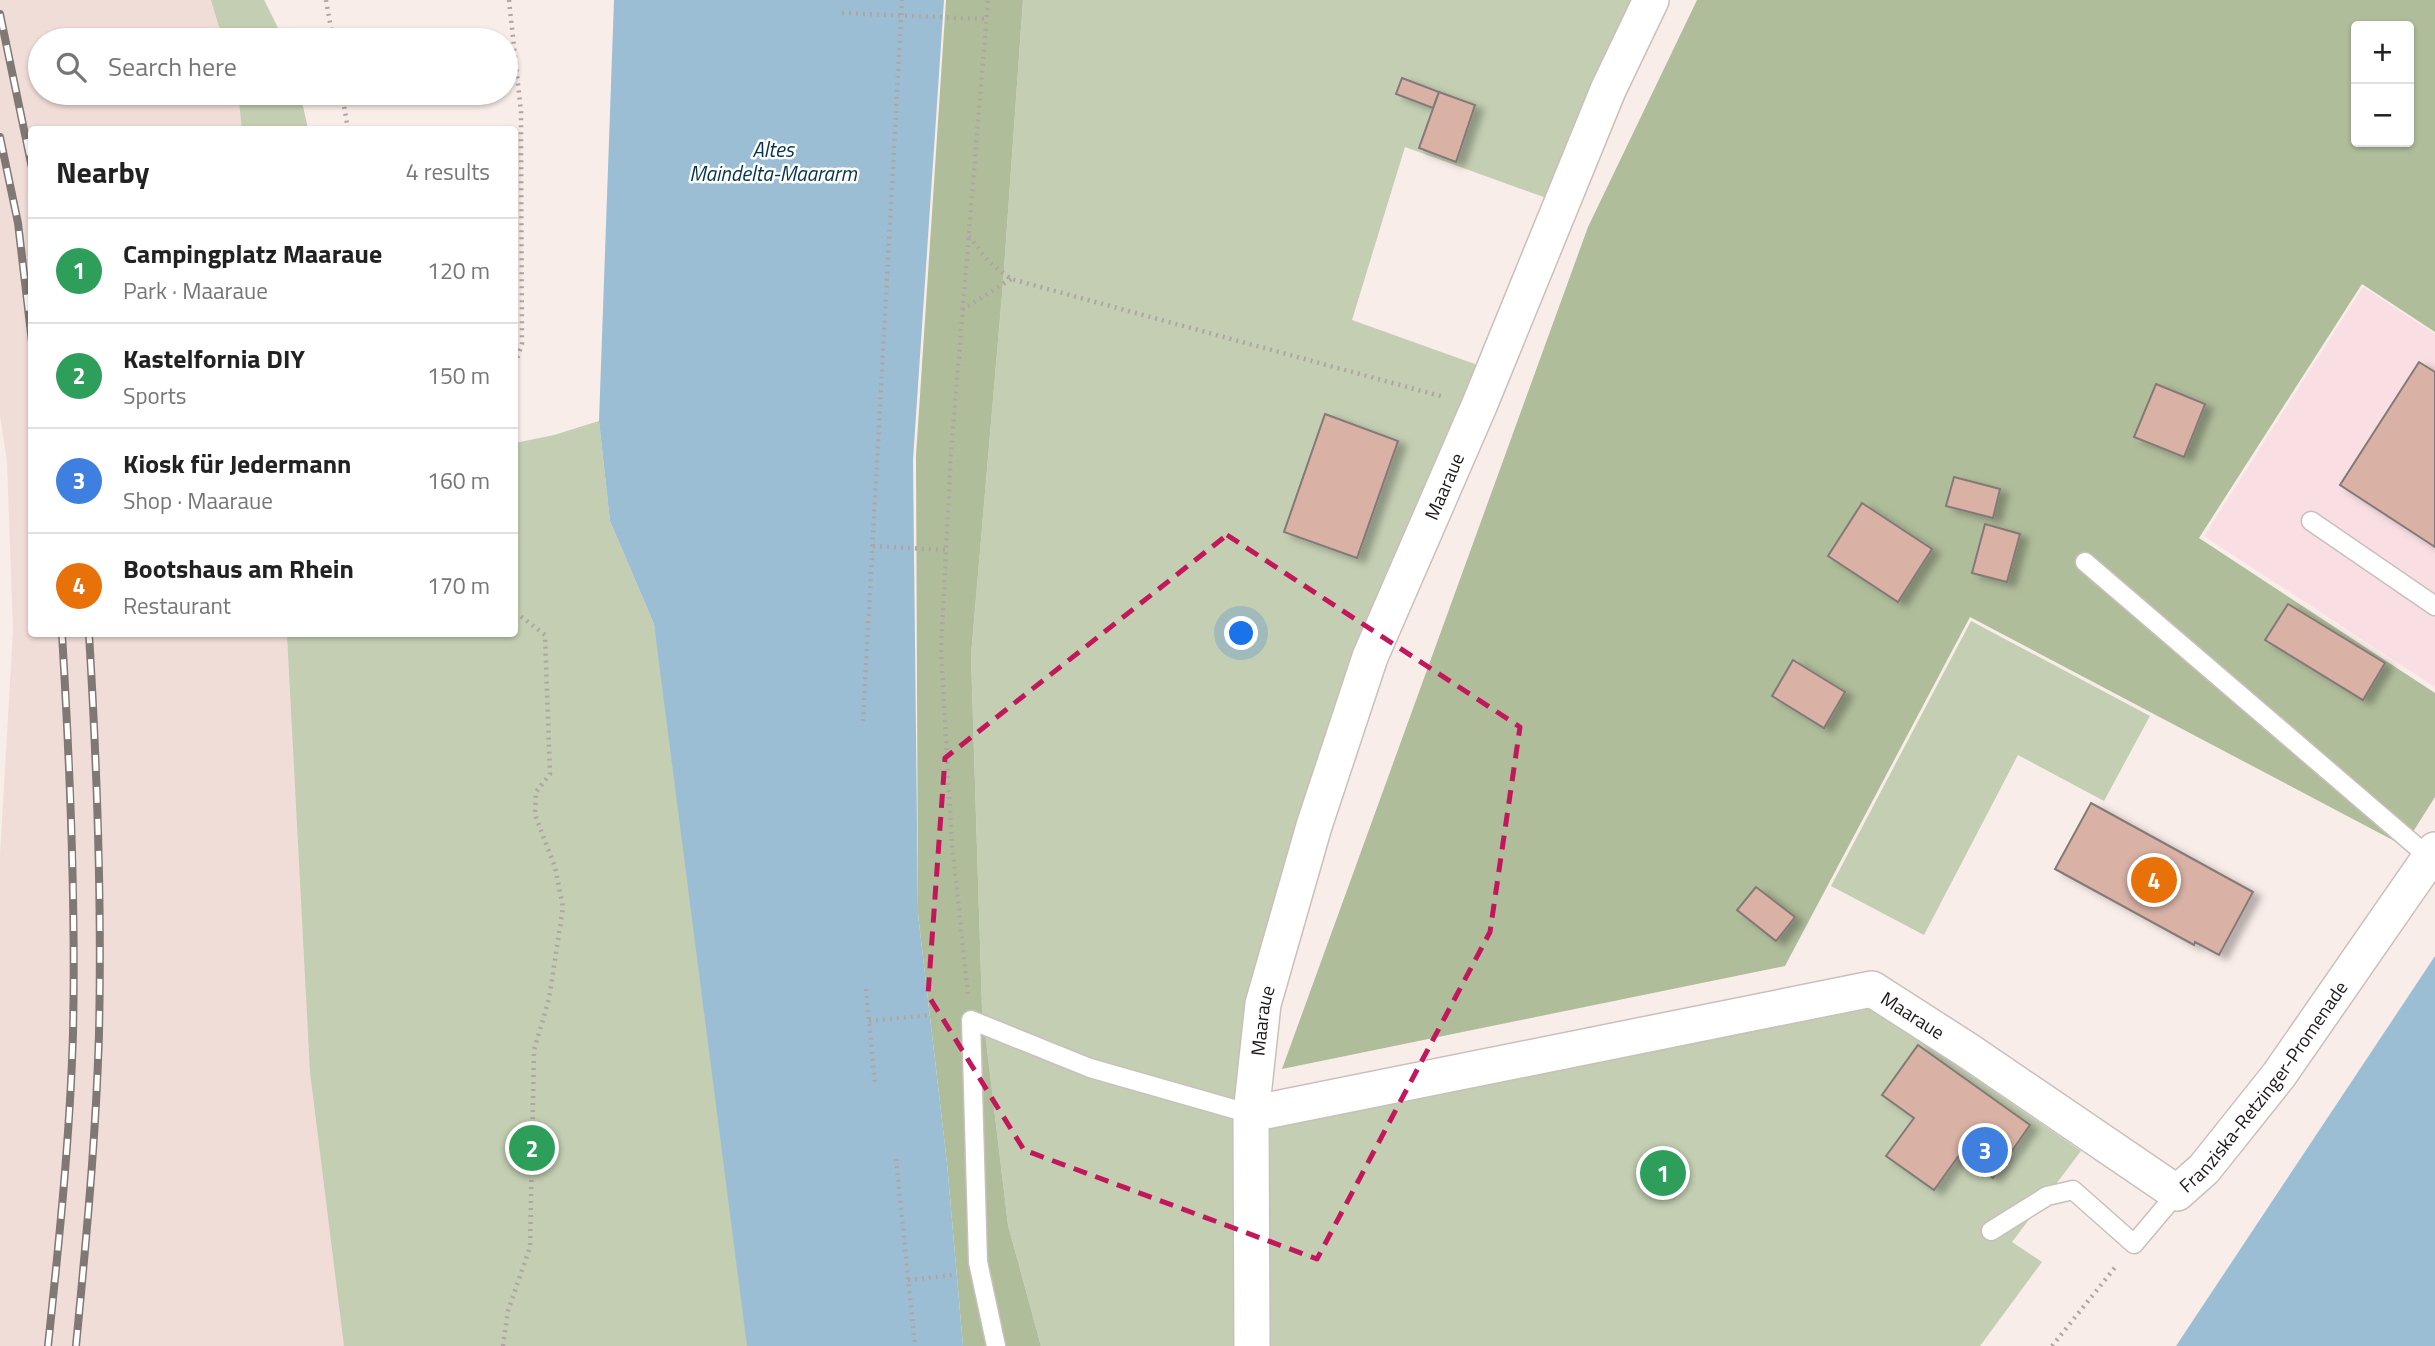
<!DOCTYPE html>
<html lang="en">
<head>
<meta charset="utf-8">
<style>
  body { margin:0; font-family:"Titillium Web",sans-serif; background:#f2f2f2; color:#222 }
  .controls { position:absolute; right:21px; top:21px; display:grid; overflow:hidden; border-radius:7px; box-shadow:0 2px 5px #0004 }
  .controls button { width:63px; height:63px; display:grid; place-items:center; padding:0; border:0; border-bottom:2px solid #e0e0e0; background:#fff; color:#222; font:35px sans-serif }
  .you { position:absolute; left:1242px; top:634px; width:24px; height:24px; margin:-18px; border:5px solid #fff; border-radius:50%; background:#1a73e8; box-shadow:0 0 0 10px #1a73e833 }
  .badge { display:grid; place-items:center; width:46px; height:46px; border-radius:50%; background:#7c3aed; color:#fff; font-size:23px; font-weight:700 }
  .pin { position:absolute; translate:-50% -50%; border:4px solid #fff; box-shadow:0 2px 7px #0006 }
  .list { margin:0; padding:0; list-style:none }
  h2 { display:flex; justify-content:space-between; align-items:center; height:91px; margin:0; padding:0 28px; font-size:30px }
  h2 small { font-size:23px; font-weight:400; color:#767676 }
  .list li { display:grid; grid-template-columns:46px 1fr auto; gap:21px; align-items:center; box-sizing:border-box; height:105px; padding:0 28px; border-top:2px solid #e0e0e0 }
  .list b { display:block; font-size:26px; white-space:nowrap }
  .list p { margin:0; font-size:23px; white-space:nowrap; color:#767676 }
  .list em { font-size:23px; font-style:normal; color:#767676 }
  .icon { flex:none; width:38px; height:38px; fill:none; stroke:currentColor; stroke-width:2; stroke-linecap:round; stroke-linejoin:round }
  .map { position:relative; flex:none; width:2435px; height:1346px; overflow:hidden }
  .search { position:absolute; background:#fff; box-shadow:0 2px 5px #0004; left:28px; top:28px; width:490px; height:77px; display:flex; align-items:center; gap:18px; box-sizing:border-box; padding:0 24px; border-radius:38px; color:#767676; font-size:26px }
  .panel { position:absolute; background:#fff; box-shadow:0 2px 5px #0004; left:28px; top:126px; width:490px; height:511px; border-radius:7px }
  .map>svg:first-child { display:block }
  .built { fill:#f1ddd7 }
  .industrial { fill:#f9dee3 }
  .green { fill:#c3ceb2 }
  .forest { fill:#b0bd9b; fill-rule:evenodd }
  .water { fill:#9cbed4 }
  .building { fill:#d9b2a5; stroke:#837976; stroke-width:2; filter:url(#shadow) }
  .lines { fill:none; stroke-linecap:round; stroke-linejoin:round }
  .service-casing { stroke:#cabfbb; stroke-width:21 }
  .minor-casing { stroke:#cabfbb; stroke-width:38 }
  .path { stroke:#afa6a3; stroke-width:4.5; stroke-dasharray:2 5; stroke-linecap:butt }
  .service { stroke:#fff; stroke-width:18 }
  .minor { stroke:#fff; stroke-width:35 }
  .rail-casing { stroke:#7f7875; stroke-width:8 }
  .rail { stroke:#fff; stroke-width:5; stroke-dasharray:16; stroke-linecap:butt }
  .marked { fill:none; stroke:#c2185b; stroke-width:5; stroke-dasharray:14 9; stroke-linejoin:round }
  .labels { text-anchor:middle; stroke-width:5; stroke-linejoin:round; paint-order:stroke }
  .street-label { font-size:19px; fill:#1c1817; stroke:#fff }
  .water-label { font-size:21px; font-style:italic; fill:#05354c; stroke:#fff }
</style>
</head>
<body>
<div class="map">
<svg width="2435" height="1346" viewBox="0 0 2435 1346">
  <defs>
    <filter id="shadow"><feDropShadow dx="8" dy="4.5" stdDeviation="3.5" flood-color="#0004"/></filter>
  </defs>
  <rect width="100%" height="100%" fill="#f9ede9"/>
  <!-- built -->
  <polygon class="built" points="0,0 264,0 284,40 40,40 40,93 300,93 308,129 32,130 32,634 404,634 379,1346 0,1346 0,855 13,630 7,462 0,416"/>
  <!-- industrial -->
  <polygon class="industrial" points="2363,287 2435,334 2435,687 2204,536"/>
  <!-- green -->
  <g class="green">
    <polygon points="211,0 264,0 284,40 223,40"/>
    <polygon points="1023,0 1640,0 1552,200 1405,147 1352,320 1486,368 1263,1004 1252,1346 1041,1346 1008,1225 982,1007 971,656 1003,283"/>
    <polygon points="238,93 300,93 308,129 242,129"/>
    <polygon points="599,421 610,521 654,624 672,730 749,1346 344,1346 310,1072 287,634 514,634 515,443 554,435"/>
    <polygon points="1971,621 2150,716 2104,801 2018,755 1924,935 1831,886"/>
    <polygon points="1868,1004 2081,1151 2012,1242 2042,1262 1980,1346 1261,1346 1262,1121"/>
  </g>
  <!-- forest -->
  <g class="forest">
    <polygon points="946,0 1023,0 1003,283 971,656 982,1007 1008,1225 1041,1346 963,1346 947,1163 918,914 916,456"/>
    <path d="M1697,0h738v332l-73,-48 -163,254 236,155v104l-31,49 -434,-229 -185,349 -503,103 306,-842zM2356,26h53v116h-53z"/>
  </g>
  <!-- water -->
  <g class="water">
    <polygon points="614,0 944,0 913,460 918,914 947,1163 963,1346 747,1346 654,624 610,521 599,421"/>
    <polygon points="2435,956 2435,1346 2176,1346"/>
  </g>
  <!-- building -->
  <g class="building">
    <polygon points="1402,78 1439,92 1433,108 1396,94"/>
    <polygon points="1439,92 1475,105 1456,162 1419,148"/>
    <polygon points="2419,362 2435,372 2435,547 2340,485"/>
    <polygon points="2156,384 2205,404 2184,457 2134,437"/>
    <polygon points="1325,414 1398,441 1357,558 1284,532"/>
    <polygon points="1954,477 2000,489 1993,518 1946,506"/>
    <polygon points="1862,503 1932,549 1898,602 1828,556"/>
    <polygon points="1985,524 2020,534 2007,582 1972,573"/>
    <polygon points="2288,604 2385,663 2363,700 2265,640"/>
    <polygon points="1793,660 1845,692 1824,728 1772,696"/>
    <polygon points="2091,803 2253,892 2219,955 2195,942 2194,945 2055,869"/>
    <polygon points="1756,887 1795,917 1776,941 1737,910"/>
    <polygon points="1918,1045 2030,1125 1993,1178 1960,1154 1934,1190 1886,1156 1914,1118 1882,1095"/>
  </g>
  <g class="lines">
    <defs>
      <g id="service">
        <polyline points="2311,521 2435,606"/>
        <polyline points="2085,562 2430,858"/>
        <polyline points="1991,1231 2047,1196 2073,1190 2134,1244 2177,1193"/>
        <polyline points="996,1346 978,1262 971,1020 1090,1068 1251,1114"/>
      </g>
      <g id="minor">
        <path id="s1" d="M1251,1114l621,-125 95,61 210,143 27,-24 75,-94 156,-225"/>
        <path id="s2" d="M1252,1346l-1,-232 12,-110 51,-178 56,-169 109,-251 129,-316 43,-90"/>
      </g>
    </defs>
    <!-- service casing -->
    <use href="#service" class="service-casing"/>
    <!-- minor casing -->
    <use href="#minor" class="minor-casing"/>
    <!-- path -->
    <g class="path">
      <polyline points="326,0 333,40"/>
      <polyline points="509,0 521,112 522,344 514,368"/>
      <polyline points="842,13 987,19"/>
      <polyline points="342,93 348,130"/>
      <polyline points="969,236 988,261 1011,279 1444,397"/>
      <polyline points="962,310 1011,279"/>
      <polyline points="873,546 946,550"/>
      <polyline points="863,721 902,0"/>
      <polyline points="866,989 875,1085"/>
      <polyline points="968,994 952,845 941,650 951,453 988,0"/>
      <polyline points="869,1021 930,1015"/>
      <polyline points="896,1159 915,1346"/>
      <polyline points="908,1280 953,1275"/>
      <polyline points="503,1346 508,1311 530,1247 534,1050 549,999 563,907 555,867 535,815 536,792 550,774 545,635 514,611"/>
      <polyline points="2052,1346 2117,1265"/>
    </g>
    <!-- service -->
    <use href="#service" class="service"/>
    <!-- minor -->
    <use href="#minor" class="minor"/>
    <defs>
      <g id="rail">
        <polyline points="0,14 32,168"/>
        <polyline points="0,137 18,223 32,342"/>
        <path d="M48,1346c11,-104 22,-209 25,-313 3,-133 -3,-267 -11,-399"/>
        <path d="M76,1346c10,-104 20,-209 23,-313 3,-134 -2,-267 -10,-399"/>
      </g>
    </defs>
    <!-- rail casing -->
    <use href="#rail" class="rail-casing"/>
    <!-- rail -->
    <use href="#rail" class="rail"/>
  </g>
  <!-- marked area -->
  <path class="marked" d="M1227,535l293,192 -30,205 -173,327 -293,-109 -96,-155 17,-237z"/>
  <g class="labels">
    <!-- street labels -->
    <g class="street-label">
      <text dy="7" stroke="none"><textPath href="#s2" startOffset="892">Maaraue</textPath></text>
      <text dy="7" stroke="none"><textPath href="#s1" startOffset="682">Maaraue</textPath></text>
      <text dy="7" stroke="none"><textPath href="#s2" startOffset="326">Maaraue</textPath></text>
      <text dy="7" stroke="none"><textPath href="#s1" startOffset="1138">Franziska-Retzinger-Promenade</textPath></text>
    </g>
    <!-- water labels -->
    <g class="water-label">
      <text x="773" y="157">Altes<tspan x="773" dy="24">Maindelta-Maararm</tspan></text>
    </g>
  </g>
</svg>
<div class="controls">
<button>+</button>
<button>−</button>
</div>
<div class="you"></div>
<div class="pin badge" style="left:1663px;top:1173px;background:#2e9e5b">1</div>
<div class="pin badge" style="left:532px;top:1148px;background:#2e9e5b">2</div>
<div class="pin badge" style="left:1985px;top:1150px;background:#3f7fe0">3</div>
<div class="pin badge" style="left:2154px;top:880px;background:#e8710a">4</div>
<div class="search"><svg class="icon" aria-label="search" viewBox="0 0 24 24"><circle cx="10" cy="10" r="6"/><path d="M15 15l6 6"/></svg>Search here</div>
<section class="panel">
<h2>Nearby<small>4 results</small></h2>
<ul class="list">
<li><span class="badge" style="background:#2e9e5b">1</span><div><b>Campingplatz Maaraue</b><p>Park · Maaraue</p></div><em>120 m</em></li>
<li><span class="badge" style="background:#2e9e5b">2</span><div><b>Kastelfornia DIY</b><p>Sports</p></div><em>150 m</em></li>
<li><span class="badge" style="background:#3f7fe0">3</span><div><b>Kiosk für Jedermann</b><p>Shop · Maaraue</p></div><em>160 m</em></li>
<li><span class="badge" style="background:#e8710a">4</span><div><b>Bootshaus am Rhein</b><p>Restaurant</p></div><em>170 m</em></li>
</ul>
</section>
</div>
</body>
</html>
